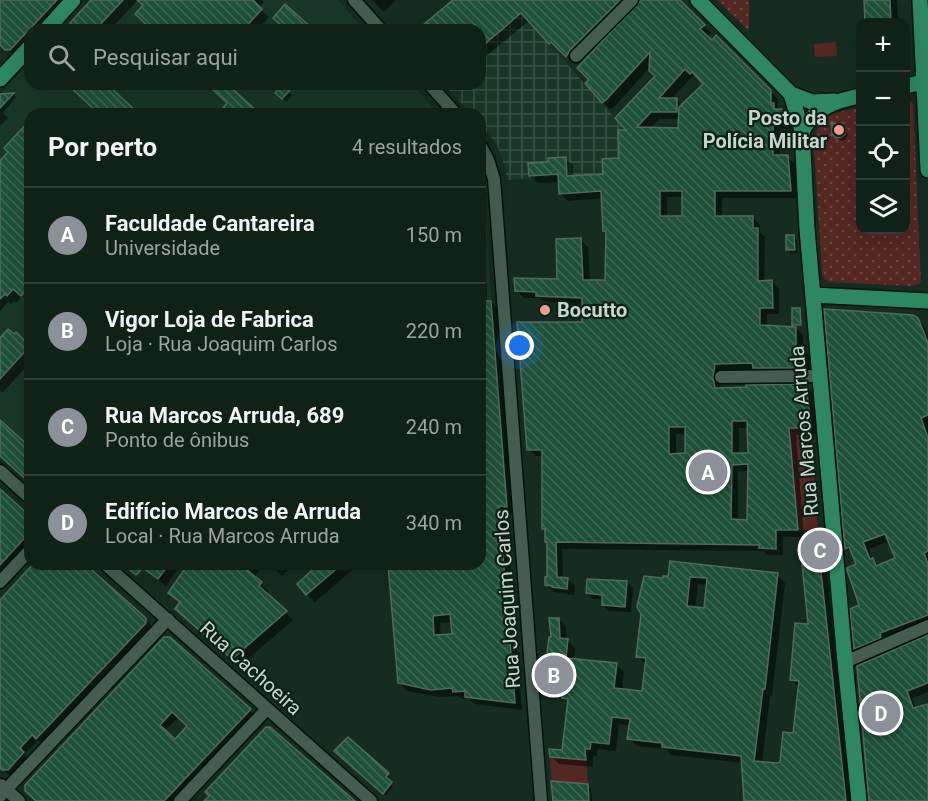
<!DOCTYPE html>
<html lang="pt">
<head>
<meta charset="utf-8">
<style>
  body { margin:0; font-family:Roboto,sans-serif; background:#1e2e25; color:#f1f3f6 }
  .controls { position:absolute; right:18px; top:18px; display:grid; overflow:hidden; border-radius:12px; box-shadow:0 6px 24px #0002 }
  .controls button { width:54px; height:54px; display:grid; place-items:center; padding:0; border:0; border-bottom:2px solid #303e37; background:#102118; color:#f1f3f6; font:30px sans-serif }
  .you { position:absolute; left:520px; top:346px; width:21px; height:21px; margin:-15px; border:4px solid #fff; border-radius:50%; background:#1a73e8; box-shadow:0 0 0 9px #1a73e833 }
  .badge { display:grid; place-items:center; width:39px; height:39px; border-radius:50%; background:#8c9099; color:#fff; font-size:20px; font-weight:700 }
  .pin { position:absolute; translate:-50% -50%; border:3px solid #fff; box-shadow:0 2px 6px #0006 }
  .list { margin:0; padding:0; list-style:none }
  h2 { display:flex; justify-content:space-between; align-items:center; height:78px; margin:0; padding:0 24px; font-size:26px }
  h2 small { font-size:20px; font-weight:400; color:#9ca3a2 }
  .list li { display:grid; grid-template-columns:39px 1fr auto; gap:18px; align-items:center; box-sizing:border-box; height:96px; padding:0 24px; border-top:2px solid #303e37 }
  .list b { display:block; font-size:22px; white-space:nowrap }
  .list p { margin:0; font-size:20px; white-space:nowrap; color:#9ca3a2 }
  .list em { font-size:20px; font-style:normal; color:#9ca3a2 }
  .icon { flex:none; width:33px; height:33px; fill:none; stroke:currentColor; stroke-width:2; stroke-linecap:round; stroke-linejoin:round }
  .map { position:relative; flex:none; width:928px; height:801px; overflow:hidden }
  .search { position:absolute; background:#102118; box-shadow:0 6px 24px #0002; left:24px; top:24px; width:462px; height:66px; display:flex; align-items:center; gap:15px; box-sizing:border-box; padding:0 21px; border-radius:18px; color:#9ca3a2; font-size:22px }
  .panel { position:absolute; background:#102118; box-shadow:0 6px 24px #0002; left:24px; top:108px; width:462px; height:462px; border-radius:18px }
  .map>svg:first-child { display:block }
  .built { fill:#193728 }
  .industrial { fill:url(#industrial-grid) }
  .grass { fill:url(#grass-dots) }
  .garden { fill:#542723 }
  .shadow { fill:#0007; fill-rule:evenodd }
  .building { fill:url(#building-back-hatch); stroke:#526a5c; stroke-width:1.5; fill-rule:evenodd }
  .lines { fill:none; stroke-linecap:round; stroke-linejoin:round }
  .minor-casing { stroke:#01140a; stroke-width:15 }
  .major-casing { stroke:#01140a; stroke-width:18 }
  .minor { stroke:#455d50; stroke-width:12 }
  .major { stroke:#2d8862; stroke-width:15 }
  .poi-dot { fill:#f59c93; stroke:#0c2217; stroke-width:2 }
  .labels { text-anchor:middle; stroke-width:4.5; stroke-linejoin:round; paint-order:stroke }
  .poi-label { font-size:20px; font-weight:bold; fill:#c8d5cd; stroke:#0c2217; text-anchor:end }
  .street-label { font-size:20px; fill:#c8d5cd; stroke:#0c2217 }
</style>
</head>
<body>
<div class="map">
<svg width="928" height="801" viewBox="0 0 928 801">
  <defs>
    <pattern id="industrial-grid" width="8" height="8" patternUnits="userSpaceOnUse" patternTransform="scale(1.5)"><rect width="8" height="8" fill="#193728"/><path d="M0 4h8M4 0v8" fill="none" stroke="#395346"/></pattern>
    <pattern id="grass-dots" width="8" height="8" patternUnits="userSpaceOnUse" patternTransform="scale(1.5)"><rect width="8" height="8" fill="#542723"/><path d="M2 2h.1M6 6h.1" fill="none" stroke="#6b4542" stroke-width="1.8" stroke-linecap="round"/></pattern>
    <pattern id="building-back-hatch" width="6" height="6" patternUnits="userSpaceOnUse" patternTransform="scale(1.5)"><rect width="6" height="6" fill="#1e5139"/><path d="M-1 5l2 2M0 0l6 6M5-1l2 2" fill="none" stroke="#3d6954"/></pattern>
  </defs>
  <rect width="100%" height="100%" fill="#162c20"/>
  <!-- built -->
  <g class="built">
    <polygon points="90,0 338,0 364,30 61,30"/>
    <polygon points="30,62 30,84 412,84 438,114 30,114 30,482 0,456 0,94"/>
    <polygon points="480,179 485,204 494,346 480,345"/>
  </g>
  <!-- industrial -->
  <polygon class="industrial" points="522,13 630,135 635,172 507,180 505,167 497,145 480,123 480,114 471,114 444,84 480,84 480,48"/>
  <!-- grass -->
  <g class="grass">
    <polygon points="717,0 749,0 749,31"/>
    <path d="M906,101h5l2,3 8,177 -2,3 -9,2 -81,-4 -5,-3 -2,-6 -8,-129c3,-29 21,-32 46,-36v122h46z"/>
  </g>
  <!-- garden -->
  <g class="garden">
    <polygon points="836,42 837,56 815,57 814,44"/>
    <polygon points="854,174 860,174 860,215 857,215"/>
    <polygon points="789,428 811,428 813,459 806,460 807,474 814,474 818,530 798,530"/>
    <polygon points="550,757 586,760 588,784 551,781"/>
  </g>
  <!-- shadow -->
  <g class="shadow">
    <polygon points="0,0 63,0 35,30 30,30 30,35 15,51 10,53 0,43"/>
    <polygon points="93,0 138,0 110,30 79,30"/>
    <polygon points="138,0 262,0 264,2 259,8 269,17 258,30 153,30 144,5"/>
    <polygon points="372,0 396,0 384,12"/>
    <polygon points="456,0 634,0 574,63 559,48 558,50 530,20 480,61 480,30 419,30"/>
    <path d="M641,0h37l33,33 -4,4 5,5 4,-4 62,61v10l11,9 3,11h-12v28h7l8,7 2,34h-75v19h30l8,8v7l5,5 -1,45h8l7,7v25h-12v13l29,1 7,7v14l7,7 2,19h-51l-5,-5 -34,1 -2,14v4l86,-3 7,7 5,42h-22l8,102h-21v18h-15l-4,-4 -202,-2 1,30h5l7,7 -1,9 -20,-3 -8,-7 3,-6 -2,-48 -3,-3v-72h-8l-8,-7 56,-125v-20l-39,-2 -4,-4h-17l-7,-7 42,-10 21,-41 8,7 2,34h17v-48l-2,-2 -2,-33 -35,3 -8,-8v-11l-22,1 -8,-7 20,-13 15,-5 8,7v12l31,-2 17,-15 8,-29 28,-54 -6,-11 -37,41 -4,2 -7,-7zM693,76l5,4 2,-1 5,5 -23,22 -6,-7h-5zM659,119h21v10h-31zM667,197h17v20h-17zM739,428h10l1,26h-11zM676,434h11v21h-11zM738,471h11v50h-11z"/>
    <polygon points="865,0 897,0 898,22 866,22"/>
    <polygon points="283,86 292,95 286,102 277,93"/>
    <polygon points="13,94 16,97 3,113 8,118 0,126 0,98 2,96"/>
    <polygon points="49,108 56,114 43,114"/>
    <polygon points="30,123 30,303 22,296 16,303 14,301 11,304 8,302 0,311 0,163"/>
    <polygon points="842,127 848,134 846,140 841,141 834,133"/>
    <polygon points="793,236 797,240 798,253 791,253 788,249"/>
    <path d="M480,277l7,7v19l4,-1 7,8 16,204 -8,-1 16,197 -47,-6 -6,-5h-7l-4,-3 -18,1 -33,-6 -8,-8 -10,-119h91zM453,622l1,14h-13l-1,-13z"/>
    <polygon points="799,309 802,326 795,326 793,325"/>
    <path d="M917,319l7,7 4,10v288l-66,31 -7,-6 -3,-39 9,-4 -3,-41 -4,-10 -8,-7zM890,541l7,17 -18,8 -6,-5 -4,-12z"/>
    <polygon points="16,334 30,348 30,363 2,393 0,391 0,340"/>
    <polygon points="0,491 30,518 30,545 0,577"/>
    <path d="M819,554l7,8 22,212 5,27h-107l-3,-38 -72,-8 -5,-6 -29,-3 -8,-8 2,-12 -12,-2 -3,27 -18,-2 -1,7h-4v11l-34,-3 -8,-8 13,-5 5,-48 -5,-5v-9l-10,-1 -8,-8 6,-41 7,-20 7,8 1,13 8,8 -1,13 42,4 8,7 -2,18 22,3 1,-29 -7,-8 26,-76 5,-2 2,-15 106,12 8,8 -13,113h-2l-8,67 16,2 4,-2 12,-29 5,-46 -8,-9 18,-54zM698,584l10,1 -3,24 -10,-1z"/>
    <polygon points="34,564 84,564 145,619 151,625 151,629 42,743 38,740 24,754 28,758 14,775 9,775 0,766 0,601"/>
    <polygon points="153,564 181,564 166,586 148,571"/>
    <polygon points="188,564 264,564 254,578 269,591 266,594 293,620 240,666 184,616 180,603 169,593"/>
    <polygon points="268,564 295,564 282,576"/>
    <polygon points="308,564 359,564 315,602 307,594 314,571"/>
    <polygon points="627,582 633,588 631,612 609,611 603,605 604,600 593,599 587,593"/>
    <polygon points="928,637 928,692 912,698 916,709 928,705 928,801 871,801 858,667"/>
    <path d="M165,639l90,76 -81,86h-136zM179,717l10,9 -14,15 -11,-10z"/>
    <polygon points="348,739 390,776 387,780 393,786 386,795 337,751"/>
    <polygon points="587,786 591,789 592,801 554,801"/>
  </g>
  <!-- building -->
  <g class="building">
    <polygon points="0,0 57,0 10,50 5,50 0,45"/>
    <polygon points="91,0 123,0 95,30 77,30 70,23"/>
    <polygon points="137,0 253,0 262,9 243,30 152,30 135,14 143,5"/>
    <polygon points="453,0 620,0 570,50 566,57 551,42 549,44 521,13 480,48 480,30 417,30"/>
    <path d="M641,0h39l25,25 -5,4 12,11 4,-5 55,55v13h3v6h8l3,7v6h-12v33h15l3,36h-76v25h38v12h5v53l14,-1 1,28h-13v17l36,2v20h7l2,21h-52l-1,-5 -37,1 -2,14 2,10 31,-1v-2l60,-1 5,44h-22l9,102h-22v19l-17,-1v-3l-203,-3 1,35 11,1 -1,11 -15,-2v-1l-7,-1v-8h2v-35h-2v-13h-3v-79h-15l-10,-128h65v-24l-46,-2v-4l-21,-1 -1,-13 43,1 -1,-40 25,-1 2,42h22l1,-49h-3l-2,-40 -42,3 -1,-20 -29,2 -1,-13 20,-1v-4l18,-1 1,19 36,-2 -1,-15 17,-1 -1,-28h8l-11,-12 40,-42 -6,-5 1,-19 -44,48 -4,3 -17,-20 4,-3 -12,-12zM685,69l5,5 2,-2 11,12 -24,23 -1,21 -41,-1 14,-15h26v-14h-18zM660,191h22v25h-22zM732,421h15l1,32h-16zM669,427h16v26l-16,1zM748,464l-1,56 -16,-1 1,-54z"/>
    <polygon points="864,0 890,0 891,22 865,22"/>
    <polygon points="285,4 314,30 286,30 273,18"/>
    <polygon points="67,84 107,84 139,114 99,114"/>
    <polygon points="207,84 227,84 260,114 225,114 221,110 227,103"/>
    <polygon points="283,84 290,90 282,99 275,93"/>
    <polygon points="14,93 0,108 0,94"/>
    <polygon points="30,120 30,287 21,296 13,289 7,296 5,294 0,299 0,161 8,152 4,148"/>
    <polygon points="832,122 845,128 845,134 841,137 836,138 832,134"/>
    <polygon points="786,235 794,235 795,250 786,250"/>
    <path d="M480,301h11l16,206 -8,-1 16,197 -50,-6v-6l-12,1 -1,-4 -21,2 -33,-7 -10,-119h92zM450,614l2,20 -18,1 -1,-19z"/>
    <polygon points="792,308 800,308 801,325 792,325"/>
    <path d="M824,309l89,6 5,3 10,25v72l-7,3 7,20v113l-4,2 4,11v51l-48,18 1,5 -27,11 -4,-40 9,-4 -12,-35v-2l9,-4 -7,-17 -4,2zM885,534l10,24 -19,8 -3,-8 -3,1 -7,-17z"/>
    <polygon points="8,329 14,334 16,332 30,346 0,379 0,338"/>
    <polygon points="0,420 30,447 30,483 0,456"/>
    <polygon points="0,489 30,516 30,532 0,565"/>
    <path d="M819,553l27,248h-102l-3,-45 -79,-9v-4l-35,-4 3,-20 -18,-2 -3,27 -18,-2 -1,7h-5l1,11 -36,-3 -1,-8 13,1 6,-51 -6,-1v-16l-18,-1 -1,-19h3l3,-25h2l-2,-19h10l1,20 8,1 -2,19 51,5 -3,25 28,3 4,-33 -10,-1 5,-43 -4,-7 7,-31 19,2v-2h5l2,-15 108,12 -13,116h-2l-9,72 23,2 3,-1 3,-30 10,1 6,-52 -9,-1 5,-57 13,1 -7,-70zM690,577l17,1 -3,30 -17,-2z"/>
    <polygon points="33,564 85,564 146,618 146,623 36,739 32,735 20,748 24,752 8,770 2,770 0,768 0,600"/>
    <polygon points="123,564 169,564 158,579 143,568 136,575"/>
    <polygon points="188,564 251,564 247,570 262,582 259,586 287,611 232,659 175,609 180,602 168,593"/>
    <polygon points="306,564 342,564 306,595 297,584 312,570"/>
    <polygon points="587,579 627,581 625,607 602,605 602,595 586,593"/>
    <polygon points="928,635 928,683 907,691 913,708 928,704 928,801 869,801 857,666"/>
    <path d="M164,637h6l81,72 -87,92h-128l-11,-10v-6zM172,712l15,14 -12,13 -15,-14z"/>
    <polygon points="266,727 270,727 355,801 204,801 209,796 205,792"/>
    <polygon points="348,737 389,773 386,777 392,782 383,794 334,751"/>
    <polygon points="551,781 588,784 589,801 553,801"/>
  </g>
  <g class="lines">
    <defs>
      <g id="minor">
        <polyline points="354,0 381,30"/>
        <polyline points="576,56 632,0"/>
        <polyline points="429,84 456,114"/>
        <polyline points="480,145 488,160 494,179 541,801"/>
        <polyline points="721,377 820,376"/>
        <polyline points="0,471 30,498"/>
        <polyline points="105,564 371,801"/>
        <polyline points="0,582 30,550"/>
        <polyline points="845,662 928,626"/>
        <polyline points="1,785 19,801"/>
        <polyline points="0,796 168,619"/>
        <polyline points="180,801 267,709"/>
      </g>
      <g id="major">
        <polyline points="698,0 791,94 812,102 834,101"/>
        <polyline points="920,0 928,170"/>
        <polyline points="46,30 73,0"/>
        <polyline points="0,79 30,47"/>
        <polyline points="906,86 923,82"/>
        <polyline points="791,94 802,131 807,229 845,662 859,801"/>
        <path d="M802,131c14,-24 33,-30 58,-35"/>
        <polyline points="813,295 928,301"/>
      </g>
    </defs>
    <!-- minor casing -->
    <use href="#minor" class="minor-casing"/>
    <!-- major casing -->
    <use href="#major" class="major-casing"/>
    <!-- minor -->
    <use href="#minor" class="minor"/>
    <!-- major -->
    <use href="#major" class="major"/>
  </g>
  <!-- markers -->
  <g class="poi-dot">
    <circle cx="839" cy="130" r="6"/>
    <circle cx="545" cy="310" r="6"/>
  </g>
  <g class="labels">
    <!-- poi labels -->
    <g class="poi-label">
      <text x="827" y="125">Posto da<tspan x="827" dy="23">Polícia Militar</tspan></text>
      <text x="557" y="317" text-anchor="start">Bocutto</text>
    </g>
    <!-- street labels -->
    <g class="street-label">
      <text transform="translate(804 431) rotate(-95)" y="7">Rua Marcos Arruda</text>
      <text transform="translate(507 599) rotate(-94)" y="7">Rua Joaquim Carlos</text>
      <text transform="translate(251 668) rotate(42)" y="7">Rua Cachoeira</text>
    </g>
  </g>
</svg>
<div class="controls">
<button>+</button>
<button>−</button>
<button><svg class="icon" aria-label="locate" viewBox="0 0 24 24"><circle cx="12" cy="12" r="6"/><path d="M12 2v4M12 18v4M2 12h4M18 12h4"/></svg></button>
<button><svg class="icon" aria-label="layers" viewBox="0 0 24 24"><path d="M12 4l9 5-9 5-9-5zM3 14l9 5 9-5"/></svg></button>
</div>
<div class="you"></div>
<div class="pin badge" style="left:708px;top:472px">A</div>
<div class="pin badge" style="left:554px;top:675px">B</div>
<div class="pin badge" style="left:820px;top:550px">C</div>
<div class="pin badge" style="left:881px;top:713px">D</div>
<div class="search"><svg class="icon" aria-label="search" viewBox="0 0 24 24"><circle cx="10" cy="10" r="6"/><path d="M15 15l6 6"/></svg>Pesquisar aqui</div>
<section class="panel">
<h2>Por perto<small>4 resultados</small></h2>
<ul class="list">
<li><span class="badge">A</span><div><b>Faculdade Cantareira</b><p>Universidade</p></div><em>150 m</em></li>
<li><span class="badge">B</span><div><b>Vigor Loja de Fabrica</b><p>Loja · Rua Joaquim Carlos</p></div><em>220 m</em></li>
<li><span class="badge">C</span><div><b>Rua Marcos Arruda, 689</b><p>Ponto de ônibus</p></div><em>240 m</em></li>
<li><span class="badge">D</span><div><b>Edifício Marcos de Arruda</b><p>Local · Rua Marcos Arruda</p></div><em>340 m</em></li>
</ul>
</section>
</div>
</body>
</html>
